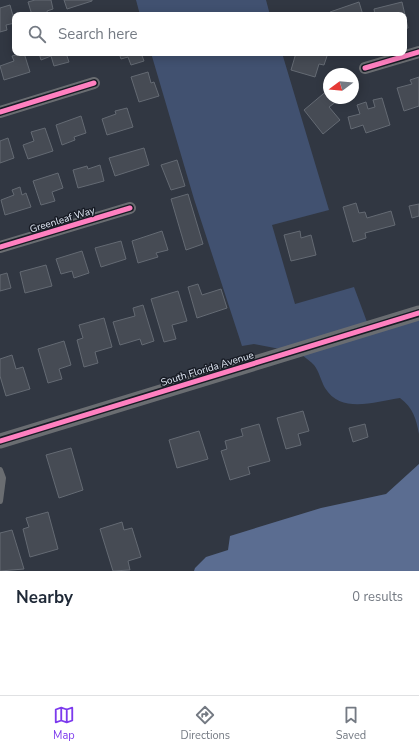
<!DOCTYPE html>
<html lang="en">
<head>
<meta charset="utf-8">
<style>
  body { margin:0; font-family:"Nunito Sans",sans-serif; background:#f6f6f7; color:#1f2937 }
  .compass { position:absolute; left:323px; top:68px; width:36px; height:36px; border-radius:50%; background:#fff; box-shadow:0 2px 10px #0003; rotate:254deg }
  .list { margin:0; padding:0; list-style:none }
  h2 { display:flex; justify-content:space-between; align-items:center; height:52px; margin:0; padding:0 16px; font-size:17px }
  h2 small { font-size:13px; font-weight:400; color:#747a83 }
  .icon { flex:none; width:22px; height:22px; fill:none; stroke:currentColor; stroke-width:2; stroke-linecap:round; stroke-linejoin:round }
  .map { position:relative; flex:none; width:419px; height:571px; overflow:hidden }
  .search { position:absolute; background:#fff; box-shadow:0 2px 10px #0003; left:12px; right:12px; top:12px; height:44px; display:flex; align-items:center; gap:10px; box-sizing:border-box; padding:0 14px; border-radius:8px; color:#747a83; font-size:15px }
  .sheet { height:124px; background:#fff }
  nav { display:flex; justify-content:space-around; align-items:center; box-sizing:border-box; height:56px; border-top:1px solid #e0e1e3; background:#fff; font-size:11px; color:#747a83 }
  nav a { display:grid; justify-items:center; gap:2px }
  nav .on { color:#7c3aed }
  .map>svg:first-child { display:block }
  .green { fill:#415170 }
  .water { fill:#5b6d91 }
  .building { fill:#464b54; stroke:#646a73 }
  .lines { fill:none; stroke-linecap:round; stroke-linejoin:round }
  .service { stroke:#6a6d71; stroke-width:6 }
  .minor { stroke:#6a6d71; stroke-width:12 }
  .tertiary { stroke:#6a6d71; stroke-width:15 }
  .cycleway-casing { stroke:#181c25; stroke-width:8 }
  .cycleway { stroke:#ff80c0; stroke-width:5 }
  .labels { text-anchor:middle; stroke-width:3; stroke-linejoin:round; paint-order:stroke }
  .street-label { font-size:10px; fill:#e2e9f6; stroke:#181c25 }
</style>
</head>
<body>
<div class="map">
<svg width="419" height="571" viewBox="0 0 419 571">
  <rect width="100%" height="100%" fill="#313742"/>
  <!-- green -->
  <g class="green">
    <polygon points="136,0 266,0 270,15 140,15"/>
    <polygon points="151,53 282,53 329,210 272,225 295,304 354,287 367,322 280,349 254,344 242,346 194,199"/>
    <path d="M419,319v115c-3,-16 -6,-26 -19,-36 -24,3 -58,17 -75,-10 -4,-7 -6,-17 -11,-23 -3,-3 -8,-7 -12,-10z"/>
  </g>
  <!-- water -->
  <polygon class="water" points="419,464 419,571 194,571 195,568 206,557 228,550 230,536 321,508 386,494"/>
  <!-- building -->
  <g class="building">
    <polygon points="35,0 51,0 53,9 47,11 48,15 32,15 28,2"/>
    <polygon points="64,0 92,0 92,1 67,9"/>
    <polygon points="359,2 363,15 331,15 330,12"/>
    <polygon points="402,2 408,28 404,29 404,15 375,15 374,9"/>
    <polygon points="10,5 15,23 6,25 7,30 0,32 0,8"/>
    <polygon points="24,53 30,72 4,80 0,66 14,61 12,56"/>
    <polygon points="39,53 66,53 69,62 54,66 51,56 41,60"/>
    <polygon points="119,53 141,53 144,61 131,65 128,57 121,59"/>
    <polygon points="296,53 328,53 324,65 319,64 315,77 291,70"/>
    <polygon points="148,72 151,83 154,82 159,96 139,102 131,77"/>
    <polygon points="419,77 419,106 404,111 397,88 412,84 410,80"/>
    <polygon points="329,89 329,98 341,98 329,107 340,120 323,134 304,110"/>
    <polygon points="382,98 390,125 366,133 363,125 351,129 348,117 360,114 357,105 366,102 368,109 375,107 373,100"/>
    <polygon points="127,108 133,127 107,135 102,119 116,114 115,111"/>
    <polygon points="81,116 86,133 74,137 75,140 62,145 56,125"/>
    <polygon points="45,128 53,151 28,159 23,145 34,141 31,132"/>
    <polygon points="8,138 14,158 0,163 0,141"/>
    <polygon points="144,148 149,165 115,176 109,158"/>
    <polygon points="177,160 185,186 171,190 161,165"/>
    <polygon points="100,165 104,181 78,188 73,170 87,166 88,169"/>
    <polygon points="58,173 63,188 52,192 55,201 41,205 33,181"/>
    <polygon points="20,187 22,195 26,193 31,207 5,215 1,200 14,195 12,190"/>
    <polygon points="188,194 203,244 186,250 171,199"/>
    <polygon points="356,203 359,213 365,212 367,218 391,211 395,225 365,233 366,238 353,242 343,207"/>
    <polygon points="419,204 419,216 412,218 409,206"/>
    <polygon points="162,231 168,250 156,253 158,257 138,263 132,241"/>
    <polygon points="300,231 301,238 311,235 316,255 291,261 284,235"/>
    <polygon points="121,241 126,259 101,267 95,248"/>
    <polygon points="82,251 89,273 74,278 72,271 61,274 56,259"/>
    <polygon points="46,265 52,286 25,293 20,272"/>
    <polygon points="7,273 11,288 0,291 0,275"/>
    <polygon points="198,284 202,295 221,289 227,308 197,318 188,287"/>
    <polygon points="178,291 187,321 172,325 176,339 164,342 151,299"/>
    <polygon points="143,305 154,341 142,345 140,339 120,345 113,322 135,316 133,308"/>
    <polygon points="104,318 112,347 95,352 98,363 84,367 77,340 83,338 79,325"/>
    <polygon points="64,341 71,365 59,369 62,379 48,383 38,349"/>
    <polygon points="12,355 16,369 23,367 30,389 6,396 0,376 0,359"/>
    <polygon points="303,411 309,431 298,434 301,445 286,449 277,418"/>
    <polygon points="259,424 270,461 248,467 250,474 230,480 221,451 227,449 225,441 243,436 241,429"/>
    <polygon points="365,424 368,437 353,442 349,428"/>
    <polygon points="199,431 208,459 177,468 169,440"/>
    <polygon points="71,448 83,490 59,498 46,455"/>
    <polygon points="48,512 58,549 30,557 23,529 29,527 26,518"/>
    <polygon points="122,522 124,530 132,528 141,557 128,561 130,570 113,571 100,529"/>
    <polygon points="12,530 24,569 0,571 0,533"/>
  </g>
  <g class="lines">
    <!-- service -->
    <polyline class="service" points="0,470 3,478 0,501"/>
    <!-- minor -->
    <g class="minor">
      <polyline points="365,68 419,52"/>
      <polyline points="0,112 94,83"/>
      <polyline points="0,247 130,208"/>
    </g>
    <!-- tertiary -->
    <polyline class="tertiary" points="0,441 419,313"/>
    <defs>
      <g id="cycleway">
        <polyline points="365,68 419,52"/>
        <polyline points="0,112 94,83"/>
        <polyline points="0,247 130,208"/>
        <polyline points="0,441 419,313"/>
      </g>
    </defs>
    <!-- cycleway casing -->
    <use href="#cycleway" class="cycleway-casing"/>
    <!-- cycleway -->
    <use href="#cycleway" class="cycleway"/>
  </g>
  <g class="labels">
    <!-- street labels -->
    <g class="street-label">
      <text transform="translate(62 219) rotate(-17)" y="4">Greenleaf Way</text>
      <text transform="translate(207 368) rotate(-17)" y="4">South Florida Avenue</text>
    </g>
  </g>
</svg>
<svg class="compass" viewBox="-18 -18 36 36"><path d="M0-13l5 13h-10z" fill="#e53935"/><path d="M0 13l5-13h-10z" fill="#747a83"/></svg>
<div class="search"><svg class="icon" aria-label="search" viewBox="0 0 24 24"><circle cx="10" cy="10" r="6"/><path d="M15 15l6 6"/></svg>Search here</div>
</div>
<section class="sheet">
<h2>Nearby<small>0 results</small></h2>
<ul class="list">
</ul>
</section>
<nav>
<a class="on"><svg class="icon" aria-label="map" viewBox="0 0 24 24"><path d="M3 6l6-2 6 2 6-2v14l-6 2-6-2-6 2zM9 4v14M15 6v14"/></svg>Map</a>
<a><svg class="icon" aria-label="directions" viewBox="0 0 24 24"><path d="M12 3l9 9-9 9-9-9zM9 14v-3h6M13 9l2 2-2 2"/></svg>Directions</a>
<a><svg class="icon" aria-label="saved" viewBox="0 0 24 24"><path d="M7 4h10v16l-5-4-5 4z"/></svg>Saved</a>
</nav>
</body>
</html>
